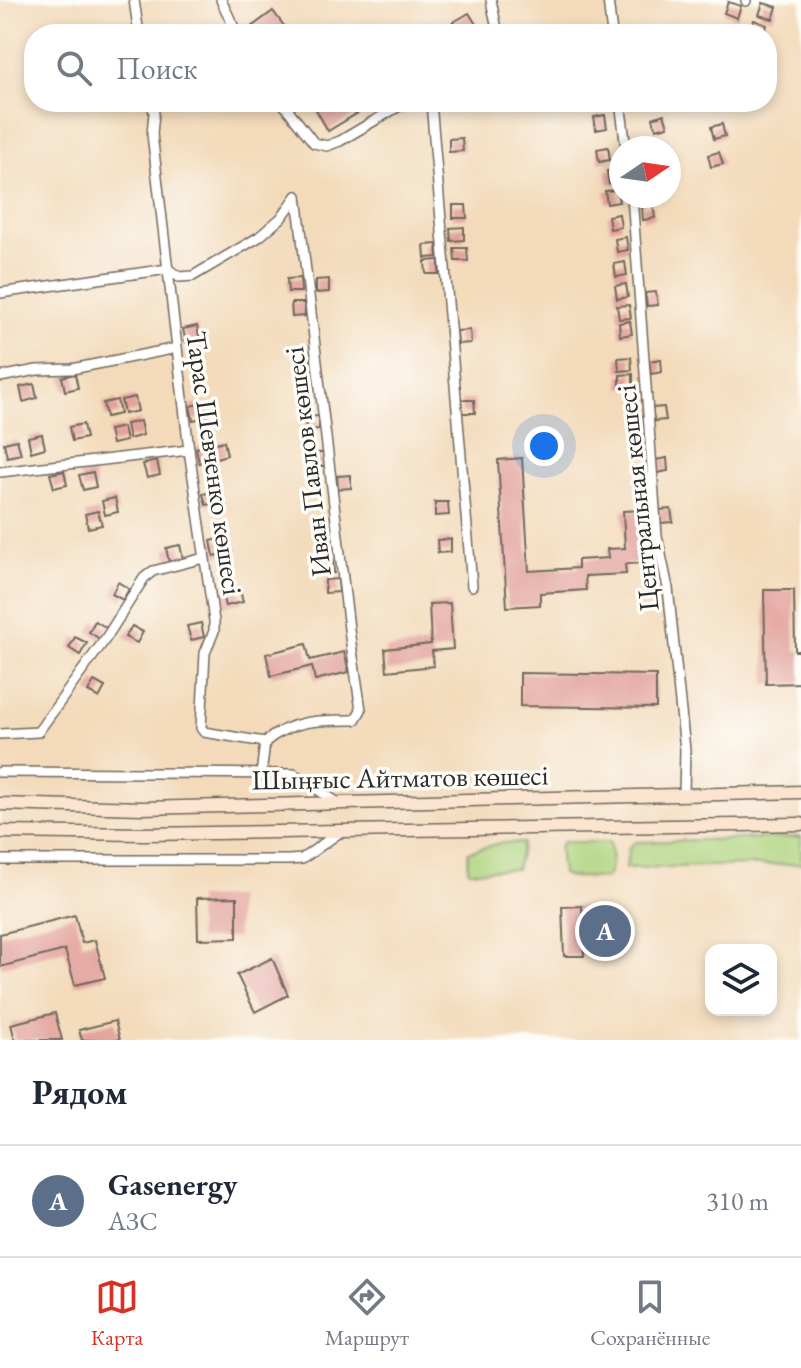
<!DOCTYPE html>
<html lang="ru">
<head>
<meta charset="utf-8">
<style>
  body { margin:0; font-family:"EB Garamond",serif; background:#f2f2f3; color:#1f2937 }
  .controls { position:absolute; right:24px; bottom:24px; display:grid; overflow:hidden; border-radius:16px; box-shadow:0 4px 12px #0003 }
  .controls button { width:72px; height:72px; display:grid; place-items:center; padding:0; border:0; border-bottom:2px solid #e0e1e3; background:#fff; color:#1f2937; font:40px sans-serif }
  .compass { position:absolute; left:609px; top:136px; width:72px; height:72px; border-radius:50%; background:#fff; box-shadow:0 4px 12px #0003; rotate:77deg }
  .you { position:absolute; left:544px; top:446px; width:28px; height:28px; margin:-20px; border:6px solid #fff; border-radius:50%; background:#1a73e8; box-shadow:0 0 0 12px #1a73e833 }
  .badge { display:grid; place-items:center; width:52px; height:52px; border-radius:50%; background:#d93025; color:#fff; font-size:26px; font-weight:700 }
  .pin { position:absolute; translate:-50% -50%; border:4px solid #fff; box-shadow:0 2px 8px #0006 }
  .list { margin:0; padding:0; list-style:none }
  h2 { display:flex; justify-content:space-between; align-items:center; height:104px; margin:0; padding:0 32px; font-size:34px }
  h2 small { font-size:26px; font-weight:400; color:#747a83 }
  .list li { display:grid; grid-template-columns:52px 1fr auto; gap:24px; align-items:center; box-sizing:border-box; height:112px; padding:0 32px; border-top:2px solid #e0e1e3 }
  .list b { display:block; font-size:30px; white-space:nowrap }
  .list p { margin:0; font-size:26px; white-space:nowrap; color:#747a83 }
  .list em { font-size:26px; font-style:normal; color:#747a83 }
  .icon { flex:none; width:44px; height:44px; fill:none; stroke:currentColor; stroke-width:2; stroke-linecap:round; stroke-linejoin:round }
  .map { position:relative; flex:none; width:801px; height:1040px; overflow:hidden }
  .search { position:absolute; background:#fff; box-shadow:0 4px 12px #0003; left:24px; right:24px; top:24px; height:88px; display:flex; align-items:center; gap:20px; box-sizing:border-box; padding:0 28px; border-radius:32px; color:#747a83; font-size:30px }
  .sheet { height:216px; background:#fff }
  nav { display:flex; justify-content:space-around; align-items:center; box-sizing:border-box; height:112px; border-top:2px solid #e0e1e3; background:#fff; font-size:22px; color:#747a83 }
  nav a { display:grid; justify-items:center; gap:4px }
  nav .on { color:#d93025 }
  .map>svg:first-child { display:block }
  .green { fill:#afd37d; stroke:#6d7f54; stroke-width:2 }
  .building { fill:#e3a39c }
  .lines { fill:none; stroke-linecap:round; stroke-linejoin:round }
  .street-casing { stroke:#71685d; stroke-width:12 }
  .secondary-casing { stroke:#71685d; stroke-width:15 }
  .street { stroke:#fff; stroke-width:9 }
  .secondary { stroke:#fce5d0; stroke-width:12 }
  .labels { text-anchor:middle; stroke-width:7; stroke-linejoin:round; paint-order:stroke }
  .street-label { font-size:28px; fill:#2b2b2b; stroke:#fdfcf7 }
</style>
</head>
<body>
<div class="map">
<svg width="801" height="1040" viewBox="0 0 801 1040">
  <rect width="100%" height="100%" fill="#fdfcf7"/>
  <filter id="ink" filterUnits="userSpaceOnUse"><feTurbulence type="fractalNoise" baseFrequency=".0125" numOctaves="2"/><feDisplacementMap in="SourceGraphic" scale="16" xChannelSelector="R" yChannelSelector="G"/><feConvolveMatrix kernelMatrix="1 2 1 2 8 2 1 2 1" color-interpolation-filters="sRGB"/></filter>
  <filter id="wash" filterUnits="userSpaceOnUse"><feTurbulence type="fractalNoise" baseFrequency=".006" numOctaves="4" result="noise"/><feDisplacementMap in="SourceGraphic" scale="32" xChannelSelector="R" yChannelSelector="G"/><feGaussianBlur stdDeviation="1.8" result="paint"/><feColorMatrix in="noise" values="0 0 0 0 0 0 0 0 0 0 0 0 0 0 0 0 0 1.4 0 .05"/><feComposite in="paint" operator="in"/></filter>
  <g filter="url(#wash)">
    <rect width="100%" height="100%" fill="#f3daba"/>
    <!-- green -->
    <g class="green">
      <polygon points="801,837 801,864 626,868 629,847 636,842"/>
      <path d="M563,842h47c1,13 4,25 -4,36l-37,-1 -7,-3 -3,-27z"/>
      <polygon points="500,843 523,843 516,869 468,871 468,852"/>
    </g>
    <g id="blocks">
      <!-- building -->
      <g class="building">
        <polygon points="728,2 741,6 737,18 724,13"/>
        <polygon points="763,3 777,7 773,19 759,15"/>
        <polygon points="273,11 290,34 255,34 250,28"/>
        <polygon points="469,13 482,34 433,34"/>
        <polygon points="754,20 767,25 764,34 750,32"/>
        <polygon points="321,102 376,102 328,131 314,106"/>
        <polygon points="664,114 668,126 656,129 653,118"/>
        <polygon points="605,115 607,128 596,130 594,117"/>
        <polygon points="722,124 725,136 714,139 711,127"/>
        <polygon points="462,138 463,151 449,152 449,139"/>
        <polygon points="608,147 610,160 599,162 597,149"/>
        <polygon points="719,152 723,164 711,167 708,155"/>
        <polygon points="619,169 621,182 609,184 607,171"/>
        <polygon points="617,190 619,202 607,204 605,191"/>
        <polygon points="453,205 466,205 467,218 453,218"/>
        <polygon points="653,205 655,218 643,220 642,207"/>
        <polygon points="619,214 621,227 610,229 608,216"/>
        <polygon points="464,227 464,240 451,241 450,228"/>
        <polygon points="626,237 628,250 617,252 615,239"/>
        <polygon points="437,244 438,257 425,258 424,245"/>
        <polygon points="454,248 467,248 468,261 455,261"/>
        <polygon points="439,260 439,274 426,274 425,261"/>
        <polygon points="625,262 627,275 616,277 614,264"/>
        <polygon points="300,278 301,292 288,292 287,279"/>
        <polygon points="329,279 329,292 316,293 316,280"/>
        <polygon points="626,284 628,297 617,299 615,286"/>
        <polygon points="656,292 658,305 647,306 645,293"/>
        <polygon points="291,303 304,303 305,316 292,317"/>
        <polygon points="629,305 631,318 619,319 617,306"/>
        <polygon points="630,321 632,334 620,336 619,323"/>
        <polygon points="197,326 200,340 186,343 183,329"/>
        <polygon points="470,330 471,343 458,344 457,331"/>
        <polygon points="631,357 632,370 619,371 618,358"/>
        <polygon points="297,359 310,359 311,372 297,372"/>
        <polygon points="661,359 662,372 651,374 649,361"/>
        <polygon points="75,374 78,388 65,391 62,377"/>
        <polygon points="633,374 633,388 620,388 620,375"/>
        <polygon points="34,384 37,398 23,402 20,387"/>
        <polygon points="135,397 138,411 124,414 121,400"/>
        <polygon points="117,400 120,414 106,417 103,403"/>
        <polygon points="461,400 474,400 475,413 462,413"/>
        <polygon points="204,403 207,417 193,420 190,406"/>
        <polygon points="664,407 666,420 654,421 652,408"/>
        <polygon points="319,416 319,429 306,430 305,417"/>
        <polygon points="140,421 143,435 129,439 126,424"/>
        <polygon points="83,424 86,438 72,441 69,427"/>
        <polygon points="123,427 126,441 112,444 109,430"/>
        <polygon points="42,434 45,448 31,452 28,437"/>
        <polygon points="17,440 21,454 7,457 4,443"/>
        <polygon points="224,441 227,455 199,463 196,448"/>
        <polygon points="311,453 324,453 325,466 312,466"/>
        <polygon points="522,458 529,571 578,568 578,560 608,558 607,549 625,548 623,511 642,510 645,563 625,564 626,574 585,576 586,590 540,593 540,605 507,607 498,460"/>
        <polygon points="667,458 668,471 657,473 655,460"/>
        <polygon points="157,461 160,475 147,478 143,464"/>
        <polygon points="64,471 67,485 54,488 50,474"/>
        <polygon points="93,472 96,487 83,490 79,475"/>
        <polygon points="351,475 351,488 338,489 337,476"/>
        <polygon points="212,492 215,503 206,505 203,494"/>
        <polygon points="115,498 118,512 105,515 102,501"/>
        <polygon points="435,502 448,502 449,515 435,516"/>
        <polygon points="671,509 673,522 661,523 659,510"/>
        <polygon points="98,511 102,525 88,528 85,514"/>
        <polygon points="228,537 232,552 214,556 211,541"/>
        <polygon points="451,539 451,552 438,553 437,540"/>
        <polygon points="180,545 183,559 169,562 166,548"/>
        <polygon points="333,560 334,573 321,574 320,561"/>
        <polygon points="338,579 339,592 325,593 325,580"/>
        <polygon points="118,582 129,589 123,600 112,594"/>
        <polygon points="239,587 243,602 225,606 221,591"/>
        <polygon points="764,590 794,590 795,651 801,651 801,683 766,684"/>
        <polygon points="450,603 453,649 432,651 434,666 387,671 385,649 431,644 429,604"/>
        <polygon points="95,621 107,628 100,639 89,632"/>
        <polygon points="201,623 204,637 191,640 187,626"/>
        <polygon points="132,626 143,632 137,643 125,637"/>
        <polygon points="75,637 87,643 80,655 69,648"/>
        <polygon points="306,644 310,660 344,652 349,672 315,680 312,666 271,676 266,654"/>
        <polygon points="520,673 656,675 656,708 520,706"/>
        <polygon points="94,681 105,687 99,698 88,692"/>
        <polygon points="237,897 237,938 198,939 197,898"/>
        <polygon points="582,906 584,956 564,956 562,907"/>
        <polygon points="75,915 82,943 95,940 105,978 75,985 65,950 0,967 0,934"/>
        <rect x="596" y="915" width="18" height="33"/>
        <polygon points="272,958 288,995 255,1012 237,975"/>
        <polygon points="55,1013 62,1040 15,1040 11,1024"/>
        <polygon points="115,1021 120,1040 82,1040 79,1030"/>
      </g>
    </g>
  </g>
  <g filter="url(#ink)">
    <use href="#blocks" fill-opacity="0" stroke="#71685d" stroke-width="2"/>
    <g class="lines">
      <defs>
        <g id="street">
          <polyline points="134,0 139,34"/>
          <polyline points="221,0 237,34"/>
          <polyline points="491,0 498,34"/>
          <polyline points="608,0 612,34"/>
          <polyline points="746,1 746,0"/>
          <polyline points="152,102 154,113 152,134 189,450 214,621 214,631 205,653 201,728 204,732 265,742 261,775"/>
          <polyline points="282,102 314,143 327,146 340,141 406,102"/>
          <polyline points="431,102 472,586"/>
          <polyline points="620,102 626,148"/>
          <polyline points="632,196 657,536 668,588 685,750 684,794"/>
          <polyline points="0,293 168,269 179,277 193,276 259,237 281,218 297,196"/>
          <polyline points="0,377 37,370 72,369 177,348"/>
          <polyline points="0,472 189,450"/>
          <polyline points="0,734 38,732 106,638 144,578 153,571 204,558"/>
          <path d="M265,742c28,-23 56,-22 90,-22l6,-10 -11,-73 -53,-441"/>
          <polyline points="0,772 294,774 338,803"/>
          <polyline points="0,860 289,860 302,859 340,832"/>
        </g>
        <g id="secondary">
          <polyline points="0,804 142,808 801,792"/>
          <polyline points="0,832 144,834 801,824"/>
        </g>
      </defs>
      <!-- street casing -->
      <use href="#street" class="street-casing"/>
      <!-- secondary casing -->
      <use href="#secondary" class="secondary-casing"/>
      <!-- street -->
      <use href="#street" class="street"/>
      <!-- secondary -->
      <use href="#secondary" class="secondary"/>
    </g>
  </g>
  <g class="labels">
    <!-- street labels -->
    <g class="street-label">
      <text transform="translate(307 462) rotate(-97)" y="10">Иван Павлов көшесі</text>
      <text transform="translate(215 463) rotate(82)" y="10">Тарас Шевченко көшесі</text>
      <text transform="translate(637 498) rotate(-96)" y="10">Центральная көшесі</text>
      <text transform="translate(400 777) rotate(-1)" y="10">Шыңғыс Айтматов көшесі</text>
    </g>
  </g>
</svg>
<div class="controls">
<button><svg class="icon" aria-label="layers" viewBox="0 0 24 24"><path d="M12 4l9 5-9 5-9-5zM3 14l9 5 9-5"/></svg></button>
</div>
<svg class="compass" viewBox="-18 -18 36 36"><path d="M0-13l5 13h-10z" fill="#e53935"/><path d="M0 13l5-13h-10z" fill="#747a83"/></svg>
<div class="you"></div>
<div class="pin badge" style="left:605px;top:931px;background:#5c6f8a">A</div>
<div class="search"><svg class="icon" aria-label="search" viewBox="0 0 24 24"><circle cx="10" cy="10" r="6"/><path d="M15 15l6 6"/></svg>Поиск</div>
</div>
<section class="sheet">
<h2>Рядом<small></small></h2>
<ul class="list">
<li><span class="badge" style="background:#5c6f8a">A</span><div><b>Gasenergy</b><p>АЗС</p></div><em>310 m</em></li>
</ul>
</section>
<nav>
<a class="on"><svg class="icon" aria-label="map" viewBox="0 0 24 24"><path d="M3 6l6-2 6 2 6-2v14l-6 2-6-2-6 2zM9 4v14M15 6v14"/></svg>Карта</a>
<a><svg class="icon" aria-label="directions" viewBox="0 0 24 24"><path d="M12 3l9 9-9 9-9-9zM9 14v-3h6M13 9l2 2-2 2"/></svg>Маршрут</a>
<a><svg class="icon" aria-label="saved" viewBox="0 0 24 24"><path d="M7 4h10v16l-5-4-5 4z"/></svg>Сохранённые</a>
</nav>
</body>
</html>
